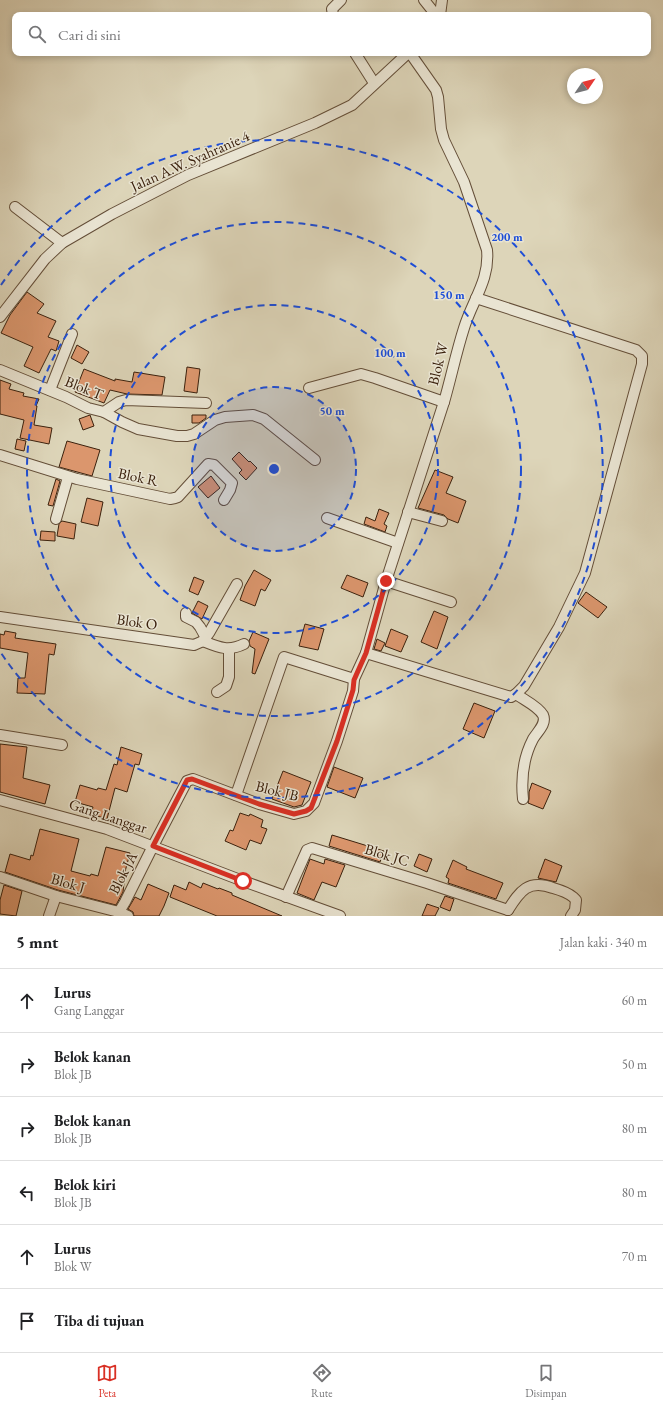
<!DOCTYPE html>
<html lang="id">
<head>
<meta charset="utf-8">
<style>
  body { margin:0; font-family:"EB Garamond",serif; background:#f6f6f6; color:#202124 }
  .compass { position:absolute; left:567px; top:68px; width:36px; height:36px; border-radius:50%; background:#fff; box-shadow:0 2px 6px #0003; rotate:55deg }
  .stop { position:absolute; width:12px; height:12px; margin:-9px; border:3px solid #d93025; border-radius:50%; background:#fff }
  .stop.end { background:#d93025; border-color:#fff; box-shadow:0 1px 4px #0008 }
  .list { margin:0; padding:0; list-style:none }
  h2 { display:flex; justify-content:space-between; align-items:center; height:52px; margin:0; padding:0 16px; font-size:17px }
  h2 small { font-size:13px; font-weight:400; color:#757577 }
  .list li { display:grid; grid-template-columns:26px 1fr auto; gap:12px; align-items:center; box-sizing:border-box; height:64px; padding:0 16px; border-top:1px solid #e0e0e0 }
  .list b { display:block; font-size:15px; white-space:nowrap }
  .list p { margin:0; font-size:13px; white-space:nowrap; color:#757577 }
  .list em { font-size:13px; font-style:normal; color:#757577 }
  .icon { flex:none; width:22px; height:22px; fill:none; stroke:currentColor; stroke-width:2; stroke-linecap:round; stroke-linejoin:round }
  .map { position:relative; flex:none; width:663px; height:916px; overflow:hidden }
  .search { position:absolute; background:#fff; box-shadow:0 2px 6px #0003; left:12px; right:12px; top:12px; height:44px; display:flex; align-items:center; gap:10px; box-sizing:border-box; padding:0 14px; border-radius:8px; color:#757577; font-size:15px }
  .sheet { height:436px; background:#fff }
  nav { display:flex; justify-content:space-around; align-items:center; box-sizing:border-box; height:56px; border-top:1px solid #e0e0e0; background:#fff; font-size:11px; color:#757577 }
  nav a { display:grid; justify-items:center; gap:2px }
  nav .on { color:#d93025 }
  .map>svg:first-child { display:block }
  .building { fill:#db966d; stroke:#3b210d }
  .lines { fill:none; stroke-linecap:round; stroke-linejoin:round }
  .street-casing { stroke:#644e38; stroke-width:12 }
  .street { stroke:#e9e4d2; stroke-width:10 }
  .route { stroke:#d93025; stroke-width:5 }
  .ring { fill:none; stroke:#1d4ed8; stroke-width:2; stroke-dasharray:7 5 }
  .labels { text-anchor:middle; stroke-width:3; stroke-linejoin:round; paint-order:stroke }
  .street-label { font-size:15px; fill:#3b210d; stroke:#e9e4d2 }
  .centre { fill:#1d4ed8; stroke:#e9e4d2; stroke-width:2 }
  .ring-label { font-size:12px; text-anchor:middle; font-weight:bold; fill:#1d4ed8; stroke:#e9e4d2; stroke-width:3; stroke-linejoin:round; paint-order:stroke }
</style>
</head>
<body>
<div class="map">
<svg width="663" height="916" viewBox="0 0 663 916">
  <rect width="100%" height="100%" fill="#ddd5b9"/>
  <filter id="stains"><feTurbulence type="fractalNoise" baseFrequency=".005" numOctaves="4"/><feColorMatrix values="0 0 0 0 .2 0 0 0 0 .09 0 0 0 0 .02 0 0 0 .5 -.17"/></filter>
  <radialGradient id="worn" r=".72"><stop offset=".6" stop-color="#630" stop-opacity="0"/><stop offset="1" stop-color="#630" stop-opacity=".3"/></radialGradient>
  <!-- building -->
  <g class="building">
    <polygon points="27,292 44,304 37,313 56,321 48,337 59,341 56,351 51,349 39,373 24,366 33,347 1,333 10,315"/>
    <polygon points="77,345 89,352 82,364 71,358"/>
    <polygon points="187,367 200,369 197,393 184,391"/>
    <polygon points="84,369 115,381 115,379 132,382 134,372 165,377 162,395 127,394 110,390 104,403 75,392"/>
    <polygon points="0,380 11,384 9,389 24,393 23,396 39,399 36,406 37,406 34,425 52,428 49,444 20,438 24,420 0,414"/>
    <polygon points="90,415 94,426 83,430 79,419"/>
    <polygon points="192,415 206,415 206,418 199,423 192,423"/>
    <polygon points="17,439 26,441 24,451 15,449"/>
    <polygon points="67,441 100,450 92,476 59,467"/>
    <polygon points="239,452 249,462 250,461 257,468 246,480 239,473 242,470 232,459"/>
    <polygon points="435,470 453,477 446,493 466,501 458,523 448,519 444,515 418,508"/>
    <polygon points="211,476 220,488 208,498 198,487"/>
    <polygon points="56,479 60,481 53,506 48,505"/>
    <polygon points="87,498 103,502 98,526 81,522"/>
    <polygon points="379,509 389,513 384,524 387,526 385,532 364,524 366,517 375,521"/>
    <polygon points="62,521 76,524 74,539 57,536 59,524"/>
    <polygon points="41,531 55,532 55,541 40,540"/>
    <polygon points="254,570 271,580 265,591 261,589 255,606 240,600 245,586"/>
    <polygon points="347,575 368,583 363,597 341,588"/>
    <polygon points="194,577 204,581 198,595 189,591"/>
    <polygon points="586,592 607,607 598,618 578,603"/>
    <polygon points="198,601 208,606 202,619 192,613"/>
    <polygon points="434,611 448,617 437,649 421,642"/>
    <polygon points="305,624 324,629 318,650 299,646"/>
    <polygon points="391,629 408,636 401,652 385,646"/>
    <polygon points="5,631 16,633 15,638 56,644 54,655 49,654 45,694 17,693 18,678 25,678 28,653 0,648 0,634 4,635"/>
    <polygon points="253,632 269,639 255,674 252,673 255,649 250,646 249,641"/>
    <polygon points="377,639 385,643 381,651 374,649"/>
    <polygon points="474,703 495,711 484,738 463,729"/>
    <polygon points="0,744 27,747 23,778 50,785 45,804 0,792"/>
    <polygon points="121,747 142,754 139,765 135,764 127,792 115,788 107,819 91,814 93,807 75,802 80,785 97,790 98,788 106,790 114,764 117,765"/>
    <polygon points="334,767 363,778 355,798 327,787"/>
    <polygon points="283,771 311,782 302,805 294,807 272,799"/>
    <polygon points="532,783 551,791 543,809 528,803 529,799 529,792"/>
    <polygon points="240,813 249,816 250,814 263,820 261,827 267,829 261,844 250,840 246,850 225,841 230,830 233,831"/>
    <polygon points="40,829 79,839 71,871 90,876 91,874 98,876 106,847 130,853 122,883 124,883 123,892 116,905 58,890 5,872 10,854 30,860 31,855 33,856"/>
    <polygon points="332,835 384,851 380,862 329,846"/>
    <polygon points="419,854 432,859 427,872 414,866"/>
    <polygon points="310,859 324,864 325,859 345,865 336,887 322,882 314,900 297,893"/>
    <polygon points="545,859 562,866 556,882 538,878"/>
    <polygon points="453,860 467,867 466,869 503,883 496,899 448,883 449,879 446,877"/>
    <polygon points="189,882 201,888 203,883 218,889 219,888 232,893 232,895 282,916 217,916 170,897 174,885 186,890"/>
    <polygon points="148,884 169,893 164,906 159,916 134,916 133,912 128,909 135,897 141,900"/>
    <polygon points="4,885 22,891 16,916 0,914 0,900"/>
    <polygon points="445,896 454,899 450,911 440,907"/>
    <polygon points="427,904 439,908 435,916 422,916"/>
  </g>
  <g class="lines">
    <defs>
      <g id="street">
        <polyline points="424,0 436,15"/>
        <polyline points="333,15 332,9 341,0"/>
        <polyline points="440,15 442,0"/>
        <polyline points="355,53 374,83"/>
        <polyline points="15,207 62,243"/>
        <polyline points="0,317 45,259 62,243 112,214 188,175 315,123 352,105 408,53"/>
        <polyline points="0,370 66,397 88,408 104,412 119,402 126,400 206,403"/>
        <polyline points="309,388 361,374 375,378 444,402"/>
        <polyline points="50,390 72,334"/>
        <polyline points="104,412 122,422 138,429 177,436 187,436 194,434 215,420 225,417 253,415 264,419 315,460"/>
        <polyline points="0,455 77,479 170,499 175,498 178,497 208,464 214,465 232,483 230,490 224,500"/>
        <polyline points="408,512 442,521"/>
        <polyline points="327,518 398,543"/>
        <polyline points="56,519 68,477"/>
        <polyline points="386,581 451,602"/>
        <polyline points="186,613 186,617 196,622 200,627 206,638"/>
        <polyline points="0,617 194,645 203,641 209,633 237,584"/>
        <path d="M203,641c15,6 25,11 41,3"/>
        <polyline points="366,653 511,697 516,694 524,686 559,627 585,573 642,364 642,356 636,350 476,298"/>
        <polyline points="217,692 226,686 229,677 229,649"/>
        <path d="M516,694c8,6 22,12 27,21 4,9 -6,17 -10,24 -10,19 -12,40 -10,60"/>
        <polyline points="0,735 62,745"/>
        <polyline points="236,795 284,657 354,679"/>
        <polyline points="0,800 107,829 243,881 340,916"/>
        <polyline points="0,877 56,896 119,912 128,916"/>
        <polyline points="286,897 307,850 312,848 427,883 508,910"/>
        <path d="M508,910c12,-19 20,-31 45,-22 7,2 14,4 20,9l3,3 -1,10 -4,6"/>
        <path d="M119,912l6,-10 28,-56 34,-65 6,-2 66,25 35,10 12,-3 8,-8 23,-62 16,-50 1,-12 12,-26 20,-72 58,-179c7,-24 12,-49 20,-74 8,-27 26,-48 23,-78l-23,-68 -20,-42 -3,-11 -3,-32 -2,-7 -26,-37"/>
        <polyline points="49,916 56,896"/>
      </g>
    </defs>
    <!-- street casing -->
    <use href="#street" class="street-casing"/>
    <!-- street -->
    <use href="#street" class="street"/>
  </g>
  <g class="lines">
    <!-- route -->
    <polyline class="route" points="243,881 153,846 185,784 187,780 192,779 259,804 294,814 306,811 311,808 337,741 353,690 354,680 366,653 386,581"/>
  </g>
  <!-- distance rings -->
  <circle cx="274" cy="469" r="82" fill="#1d4ed8" fill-opacity=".12"/>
  <g class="ring">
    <circle cx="274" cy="469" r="82"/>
    <circle cx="274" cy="469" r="164"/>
    <circle cx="274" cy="469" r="247"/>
    <path d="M1 285A329 329 0 1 1 1 653"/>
  </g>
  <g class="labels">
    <!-- street labels -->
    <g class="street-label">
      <text transform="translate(190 161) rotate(-24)" y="5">Jalan A.W. Syahranie 4</text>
      <text transform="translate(438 364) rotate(-76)" y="5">Blok W</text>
      <text transform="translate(84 388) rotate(22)" y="5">Blok T</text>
      <text transform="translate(138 477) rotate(12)" y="5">Blok R</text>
      <text transform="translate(137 622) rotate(8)" y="5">Blok O</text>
      <text transform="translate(277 791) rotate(14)" y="5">Blok JB</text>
      <text transform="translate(108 816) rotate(18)" y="5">Gang Langgar</text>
      <text transform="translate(387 855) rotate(17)" y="5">Blok JC</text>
      <text transform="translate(123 873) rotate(-63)" y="5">Blok JA</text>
      <text transform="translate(68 883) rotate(16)" y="5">Blok J</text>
    </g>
  </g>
  <circle cx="274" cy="469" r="6" class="centre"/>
  <g class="ring-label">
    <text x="507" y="241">200 m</text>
    <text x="449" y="299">150 m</text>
    <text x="390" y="357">100 m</text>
    <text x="332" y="415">50 m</text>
  </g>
  <rect width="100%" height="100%" filter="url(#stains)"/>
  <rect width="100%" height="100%" fill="url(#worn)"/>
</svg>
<svg class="compass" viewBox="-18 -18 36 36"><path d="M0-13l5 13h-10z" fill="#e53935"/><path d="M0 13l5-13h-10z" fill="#757577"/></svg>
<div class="stop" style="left:243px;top:881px"></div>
<div class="stop end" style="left:386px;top:581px"></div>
<div class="search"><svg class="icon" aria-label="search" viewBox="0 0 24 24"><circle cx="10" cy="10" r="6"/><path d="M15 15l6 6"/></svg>Cari di sini</div>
</div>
<section class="sheet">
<h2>5 mnt<small>Jalan kaki · 340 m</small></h2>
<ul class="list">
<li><svg class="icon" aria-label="ahead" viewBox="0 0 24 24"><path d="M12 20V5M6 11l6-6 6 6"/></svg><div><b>Lurus</b><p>Gang Langgar</p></div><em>60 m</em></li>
<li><svg class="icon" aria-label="right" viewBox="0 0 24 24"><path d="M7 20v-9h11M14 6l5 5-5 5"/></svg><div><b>Belok kanan</b><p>Blok JB</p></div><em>50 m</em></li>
<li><svg class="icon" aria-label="right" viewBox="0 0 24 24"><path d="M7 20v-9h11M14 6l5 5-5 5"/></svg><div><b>Belok kanan</b><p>Blok JB</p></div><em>80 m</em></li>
<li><svg class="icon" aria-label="left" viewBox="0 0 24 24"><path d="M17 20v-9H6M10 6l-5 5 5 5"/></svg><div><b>Belok kiri</b><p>Blok JB</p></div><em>80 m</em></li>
<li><svg class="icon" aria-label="ahead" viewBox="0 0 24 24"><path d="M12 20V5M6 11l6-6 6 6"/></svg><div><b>Lurus</b><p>Blok W</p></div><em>70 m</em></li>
<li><svg class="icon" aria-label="arrive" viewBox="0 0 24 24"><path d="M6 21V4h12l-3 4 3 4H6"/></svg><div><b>Tiba di tujuan</b></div></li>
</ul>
</section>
<nav>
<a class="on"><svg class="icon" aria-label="map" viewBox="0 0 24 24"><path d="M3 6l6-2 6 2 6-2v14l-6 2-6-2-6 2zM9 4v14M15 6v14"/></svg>Peta</a>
<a><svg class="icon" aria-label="directions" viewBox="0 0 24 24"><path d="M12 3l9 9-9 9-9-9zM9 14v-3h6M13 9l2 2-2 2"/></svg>Rute</a>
<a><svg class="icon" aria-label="saved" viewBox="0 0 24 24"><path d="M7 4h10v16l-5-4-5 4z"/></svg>Disimpan</a>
</nav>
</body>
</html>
